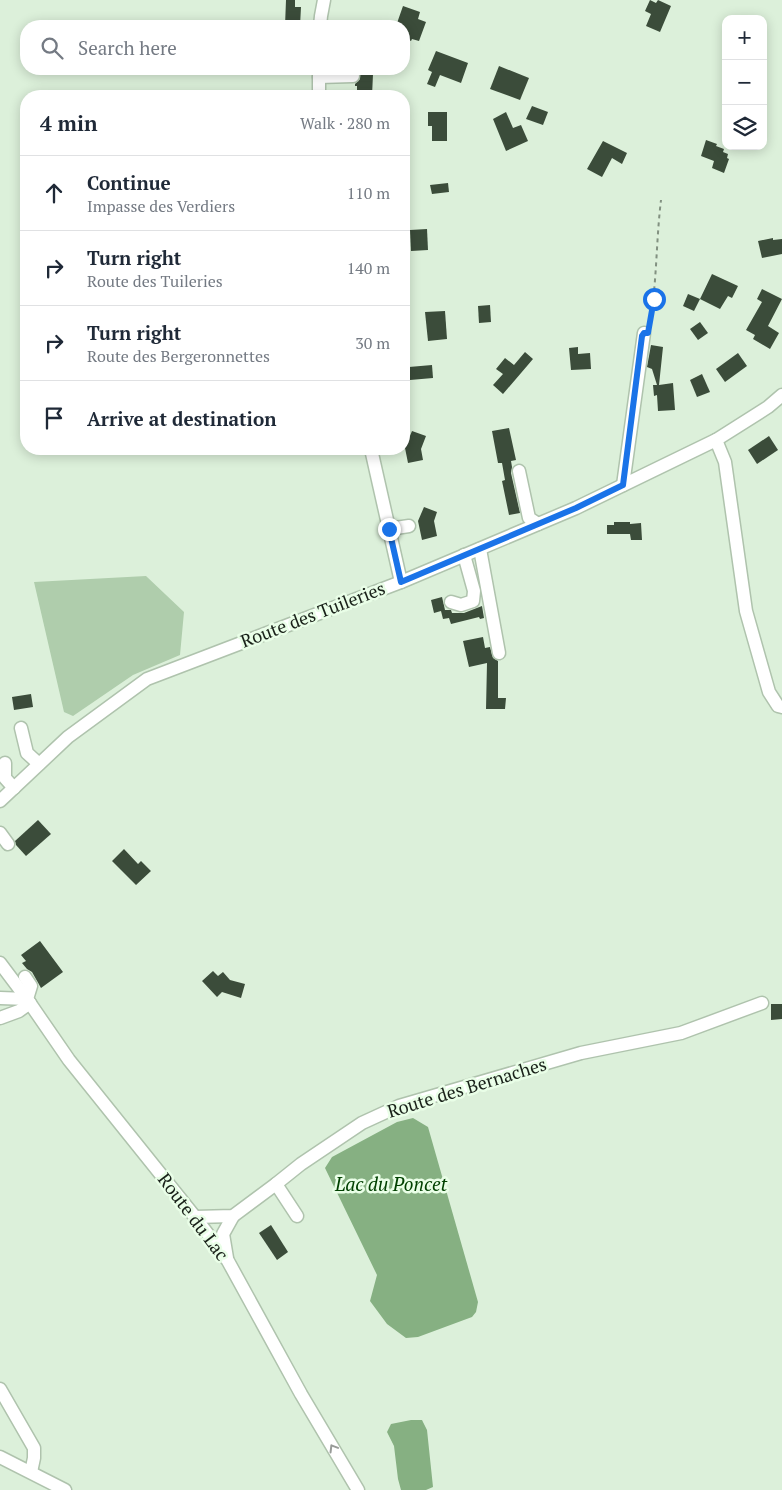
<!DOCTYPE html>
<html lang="en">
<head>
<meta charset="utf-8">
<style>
  body { margin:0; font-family:"PT Serif",serif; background:#f6f6f7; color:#1f2937 }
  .controls { position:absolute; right:15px; top:15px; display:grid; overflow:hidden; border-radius:10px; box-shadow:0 2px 12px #0003 }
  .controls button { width:45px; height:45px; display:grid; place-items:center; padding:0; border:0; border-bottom:1px solid #e0e1e3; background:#fff; color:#1f2937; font:25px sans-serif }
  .stop { position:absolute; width:15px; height:15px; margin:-11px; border:4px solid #1a73e8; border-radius:50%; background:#fff }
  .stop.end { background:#1a73e8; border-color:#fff; box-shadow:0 1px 5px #0008 }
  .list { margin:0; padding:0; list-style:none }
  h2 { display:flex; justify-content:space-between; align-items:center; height:65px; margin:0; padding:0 20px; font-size:21px }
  h2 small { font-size:16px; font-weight:400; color:#747a83 }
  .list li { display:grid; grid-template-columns:32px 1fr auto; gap:15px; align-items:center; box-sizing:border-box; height:75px; padding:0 20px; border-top:1px solid #e0e1e3 }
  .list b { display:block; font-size:19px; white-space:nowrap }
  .list p { margin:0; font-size:16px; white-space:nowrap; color:#747a83 }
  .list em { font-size:16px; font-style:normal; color:#747a83 }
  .icon { flex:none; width:28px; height:28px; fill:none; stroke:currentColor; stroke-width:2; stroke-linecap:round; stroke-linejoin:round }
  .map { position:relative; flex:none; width:782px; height:1490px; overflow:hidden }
  .search { position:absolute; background:#fff; box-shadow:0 2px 12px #0003; left:20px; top:20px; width:390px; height:55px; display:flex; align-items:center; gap:12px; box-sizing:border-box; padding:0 18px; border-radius:20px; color:#747a83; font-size:19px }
  .panel { position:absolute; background:#fff; box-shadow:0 2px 12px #0003; left:20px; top:90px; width:390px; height:365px; border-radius:20px }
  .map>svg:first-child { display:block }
  .green { fill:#afcdac }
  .water { fill:#86b082 }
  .building { fill:#3b4c3a }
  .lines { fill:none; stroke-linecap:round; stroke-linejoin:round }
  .minor-casing { stroke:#afc3ad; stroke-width:15 }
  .path { stroke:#829181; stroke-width:2; stroke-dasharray:4 4; stroke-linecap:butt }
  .minor { stroke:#fff; stroke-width:12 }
  .oneway { stroke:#989b98 }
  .route { stroke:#1a73e8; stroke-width:6 }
  .labels { text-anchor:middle; stroke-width:5; stroke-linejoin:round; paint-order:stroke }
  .street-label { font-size:18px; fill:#192119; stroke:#e9fee7 }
  .water-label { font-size:19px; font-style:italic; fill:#004000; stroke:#e9fee7 }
</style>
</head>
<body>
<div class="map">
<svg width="782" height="1490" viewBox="0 0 782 1490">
  <rect width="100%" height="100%" fill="#dcf0da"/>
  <!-- green -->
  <polygon class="green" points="146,576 184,612 180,655 133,675 73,716 64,712 34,582"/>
  <!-- water -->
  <g class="water">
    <polygon points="413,1118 428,1127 478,1302 476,1312 472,1317 418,1337 406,1338 387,1324 370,1301 377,1275 325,1168 332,1157 397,1122"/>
    <polygon points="411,1420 422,1420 427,1430 433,1487 426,1490 401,1490 398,1479 394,1446 387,1432 391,1424"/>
  </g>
  <!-- building -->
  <g class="building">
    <polygon points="286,0 295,0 295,7 301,7 300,26 285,26"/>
    <polygon points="650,0 656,3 658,0 671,6 660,32 646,26 651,14 645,11"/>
    <polygon points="403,6 420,12 418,19 426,22 419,41 412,39 411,41 404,38 404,26 396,26"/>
    <polygon points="436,51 468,63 461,83 440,75 435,87 427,84 432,72 428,70"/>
    <polygon points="499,66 529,78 520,100 490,89"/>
    <polygon points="360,73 373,74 372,96 357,96 357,86 355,86 355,84 360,79"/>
    <polygon points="532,106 548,112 543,125 526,119"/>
    <polygon points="428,112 447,112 447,141 432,141 432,126 428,126"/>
    <polygon points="506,112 513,128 521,125 528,141 506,151 493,119"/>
    <polygon points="706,140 717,144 716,146 724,149 723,152 728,154 727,158 729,159 724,173 712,168 714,161 701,156"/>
    <polygon points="603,141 627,153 622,164 612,158 602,177 587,169"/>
    <polygon points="448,183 449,192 432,194 430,185"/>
    <polygon points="427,229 428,250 411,251 410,230"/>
    <polygon points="773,238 773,240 782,239 782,254 762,258 758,241"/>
    <polygon points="712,274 738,286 732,298 728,296 720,309 700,299"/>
    <polygon points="762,289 782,299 768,326 779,333 770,349 753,339 755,335 746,330 762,302 757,299"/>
    <polygon points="688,294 700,299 694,311 683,306"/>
    <polygon points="490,305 491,322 479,323 478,306"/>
    <polygon points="445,311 447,339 428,341 425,312"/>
    <polygon points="700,322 708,333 698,340 690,329"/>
    <polygon points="651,345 663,347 659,385 673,383 675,410 658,411 657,395 654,396 653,385 657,385 652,369 647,367"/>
    <polygon points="578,347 578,354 590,353 591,369 571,370 569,348"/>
    <polygon points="525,352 533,359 503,394 493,385 503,374 496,369 505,358 514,365"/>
    <polygon points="738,353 747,366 725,382 716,369"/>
    <polygon points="432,365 433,378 410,380 409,367"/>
    <polygon points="702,374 710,392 697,397 690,380"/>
    <polygon points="509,428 516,460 511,461 512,467 511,473 520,513 509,515 502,481 505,480 502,463 498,463 492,431"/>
    <polygon points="412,431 426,436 421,449 423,460 408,463 405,448"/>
    <polygon points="769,436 778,450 757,464 748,450"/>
    <polygon points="424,507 437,512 434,521 437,536 422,540 418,521"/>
    <polygon points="614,522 630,522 630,524 641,523 642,540 631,540 630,534 607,534 607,525 614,525"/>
    <polygon points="442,597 445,610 451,610 452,613 464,613 482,606 484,618 480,619 479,617 451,624 449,618 443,619 441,611 434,613 431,600"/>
    <polygon points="483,637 485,648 490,647 493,658 498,661 498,698 506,698 505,709 486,709 487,663 469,667 463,641"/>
    <polygon points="31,694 33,707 14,710 12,697"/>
    <polygon points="38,820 51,834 26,856 16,845 15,841"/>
    <polygon points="124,849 138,864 141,861 151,871 136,885 112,861"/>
    <polygon points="40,941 63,972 41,988 32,972 27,969 22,963 26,961 21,955"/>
    <polygon points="213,971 218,976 223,972 230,980 245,984 241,998 222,992 217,997 202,981"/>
    <polygon points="771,1004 782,1004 782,1019 771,1020"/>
    <polygon points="271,1225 288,1252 277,1260 259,1233"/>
  </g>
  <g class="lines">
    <defs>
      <g id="minor">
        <polyline points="320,26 321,16 324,0"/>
        <polyline points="319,77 353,76"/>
        <polyline points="319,96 319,69"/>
        <polyline points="716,440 725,462 746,611 769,692 778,706 782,707"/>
        <polyline points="371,449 401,582"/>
        <polyline points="519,471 529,518 538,524"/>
        <polyline points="623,485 644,333"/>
        <polyline points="389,529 409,526"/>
        <polyline points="480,549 499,653"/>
        <polyline points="451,602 461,605 473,601 474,591 464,555"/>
        <polyline points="21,728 27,753 39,764"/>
        <polyline points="5,763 5,778 14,788"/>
        <polyline points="0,801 68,737 147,679 401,582 576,508 716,440 768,407 782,395"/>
        <polyline points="0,833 8,844"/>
        <polyline points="0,963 27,999 69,1060 195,1217 228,1261 301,1394 358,1490"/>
        <polyline points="0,998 27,999 31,986 25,977"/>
        <polyline points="0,1018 19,1011 30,1003"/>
        <polyline points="276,1184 297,1216"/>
        <polyline points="195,1217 233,1216 276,1184 301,1164 362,1123 399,1106 581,1053 681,1033 762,1003"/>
        <polyline points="227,1258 223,1234 233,1216"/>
        <polyline points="0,1389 34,1448 34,1458 31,1472"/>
        <polyline points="0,1457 65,1490"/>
      </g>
    </defs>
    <!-- minor casing -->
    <use href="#minor" class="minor-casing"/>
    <!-- path -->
    <path class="path" d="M650,322c7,-40 6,-81 11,-122"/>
    <!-- minor -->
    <use href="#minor" class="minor"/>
  </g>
  <!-- one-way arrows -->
  <defs><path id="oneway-chevron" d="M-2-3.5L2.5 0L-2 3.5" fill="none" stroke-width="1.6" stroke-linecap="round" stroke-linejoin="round" transform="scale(1.25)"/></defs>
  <use class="oneway" href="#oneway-chevron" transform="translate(333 1448) rotate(-121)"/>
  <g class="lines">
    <!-- route -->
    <polyline class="route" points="389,529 401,582 576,508 623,485 642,336 644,333 648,333 654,299"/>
  </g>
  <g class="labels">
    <!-- street labels -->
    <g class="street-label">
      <text transform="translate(313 615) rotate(-21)" y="6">Route des Tuileries</text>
      <text transform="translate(467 1088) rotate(-17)" y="6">Route des Bernaches</text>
      <text transform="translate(193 1217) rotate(53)" y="6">Route du Lac</text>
    </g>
    <!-- water labels -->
    <g class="water-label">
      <text x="391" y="1191">Lac du Poncet</text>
    </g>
  </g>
</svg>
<div class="controls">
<button>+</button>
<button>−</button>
<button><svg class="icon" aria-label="layers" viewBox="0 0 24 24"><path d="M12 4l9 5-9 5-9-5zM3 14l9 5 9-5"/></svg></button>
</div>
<div class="stop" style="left:654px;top:299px"></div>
<div class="stop end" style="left:389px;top:529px"></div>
<div class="search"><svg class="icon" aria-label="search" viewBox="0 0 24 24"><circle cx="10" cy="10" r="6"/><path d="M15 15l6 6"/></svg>Search here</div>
<section class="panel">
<h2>4 min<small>Walk · 280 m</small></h2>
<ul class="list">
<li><svg class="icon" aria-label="ahead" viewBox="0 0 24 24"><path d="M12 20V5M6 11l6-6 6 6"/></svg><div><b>Continue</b><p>Impasse des Verdiers</p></div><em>110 m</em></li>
<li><svg class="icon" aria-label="right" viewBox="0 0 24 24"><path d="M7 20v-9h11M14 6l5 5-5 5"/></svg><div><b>Turn right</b><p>Route des Tuileries</p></div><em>140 m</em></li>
<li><svg class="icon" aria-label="right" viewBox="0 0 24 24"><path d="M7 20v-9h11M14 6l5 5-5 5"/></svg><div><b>Turn right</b><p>Route des Bergeronnettes</p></div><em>30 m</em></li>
<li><svg class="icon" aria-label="arrive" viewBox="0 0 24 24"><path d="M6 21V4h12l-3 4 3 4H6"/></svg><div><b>Arrive at destination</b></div></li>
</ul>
</section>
</div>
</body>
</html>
